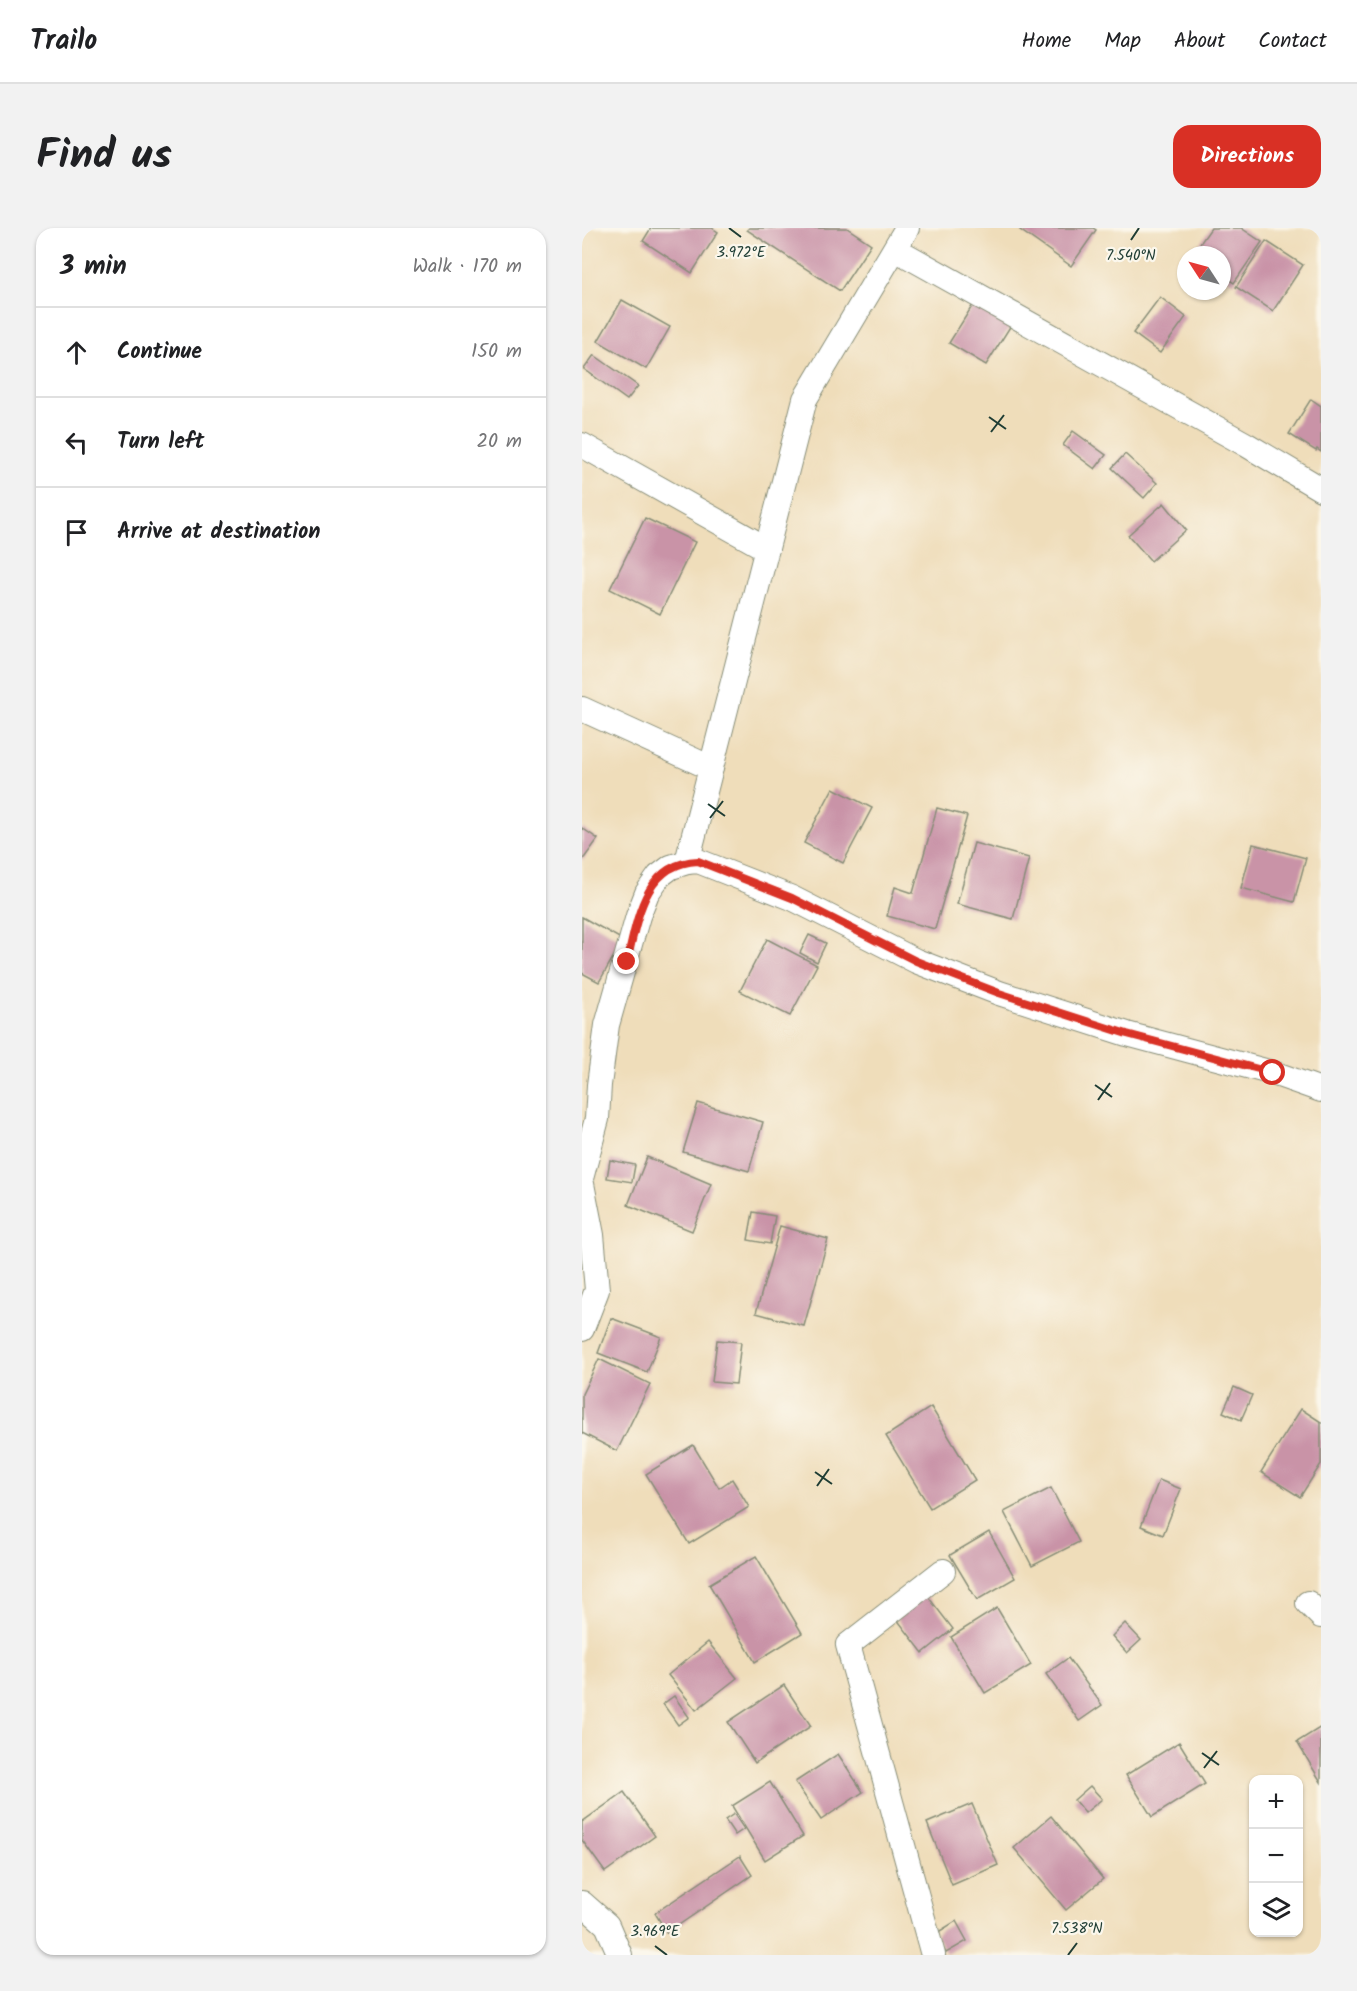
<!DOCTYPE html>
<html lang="en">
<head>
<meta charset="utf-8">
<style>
  body { margin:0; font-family:Kalam,sans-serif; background:#f2f2f2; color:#202124 }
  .controls { position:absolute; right:18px; bottom:18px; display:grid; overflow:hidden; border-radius:12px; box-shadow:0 2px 4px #0004 }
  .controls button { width:54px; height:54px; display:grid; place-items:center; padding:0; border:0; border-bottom:2px solid #e0e0e0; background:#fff; color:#202124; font:30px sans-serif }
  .compass { position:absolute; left:595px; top:18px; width:54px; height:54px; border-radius:50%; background:#fff; box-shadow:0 2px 4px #0004; rotate:306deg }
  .stop { position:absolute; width:18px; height:18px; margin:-14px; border:4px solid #d93025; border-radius:50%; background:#fff }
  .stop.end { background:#d93025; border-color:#fff; box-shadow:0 2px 6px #0008 }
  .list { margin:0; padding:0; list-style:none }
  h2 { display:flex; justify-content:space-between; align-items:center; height:78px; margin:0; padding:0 24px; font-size:26px }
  h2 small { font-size:20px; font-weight:400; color:#757577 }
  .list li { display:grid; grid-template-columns:39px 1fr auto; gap:18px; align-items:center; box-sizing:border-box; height:90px; padding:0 24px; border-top:2px solid #e0e0e0 }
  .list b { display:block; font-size:22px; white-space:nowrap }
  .list em { font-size:20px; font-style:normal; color:#757577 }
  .icon { flex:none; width:33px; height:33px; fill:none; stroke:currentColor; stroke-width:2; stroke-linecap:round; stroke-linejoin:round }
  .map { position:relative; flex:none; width:739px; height:1727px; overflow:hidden; border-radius:18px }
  header { display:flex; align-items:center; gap:36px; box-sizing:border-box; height:84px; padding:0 30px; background:#fff; border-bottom:2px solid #e0e0e0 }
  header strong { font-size:28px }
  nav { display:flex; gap:33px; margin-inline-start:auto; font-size:21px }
  .intro { display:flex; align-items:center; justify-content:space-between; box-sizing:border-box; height:144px; padding:0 36px }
  h1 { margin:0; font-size:42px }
  .button { padding:15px 27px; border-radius:18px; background:#d93025; color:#fff; font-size:21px; font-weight:700 }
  main { display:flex; gap:36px; padding:0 36px }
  aside { flex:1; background:#fff; border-radius:18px; box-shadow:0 2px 4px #0004 }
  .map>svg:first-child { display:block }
  .building { fill:#c993a7 }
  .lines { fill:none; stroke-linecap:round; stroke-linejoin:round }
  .minor-casing { stroke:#878d77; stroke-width:26 }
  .minor { stroke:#fff; stroke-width:24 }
  .route { stroke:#d93025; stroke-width:8 }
  .ticks { fill:none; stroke:#1f3d34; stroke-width:2 }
  .ticks-label { font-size:15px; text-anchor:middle; fill:#1f3d34; stroke:#fbf7ec; stroke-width:4.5; stroke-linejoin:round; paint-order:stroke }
</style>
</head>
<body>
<header>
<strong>Trailo</strong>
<nav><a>Home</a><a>Map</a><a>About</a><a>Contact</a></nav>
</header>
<div class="intro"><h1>Find us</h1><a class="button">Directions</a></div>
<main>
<aside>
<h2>3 min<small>Walk · 170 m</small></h2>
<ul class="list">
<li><svg class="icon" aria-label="ahead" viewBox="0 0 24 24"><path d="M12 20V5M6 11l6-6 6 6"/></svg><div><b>Continue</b></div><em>150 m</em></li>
<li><svg class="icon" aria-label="left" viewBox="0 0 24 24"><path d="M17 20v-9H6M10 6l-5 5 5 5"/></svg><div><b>Turn left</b></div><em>20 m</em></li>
<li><svg class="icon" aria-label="arrive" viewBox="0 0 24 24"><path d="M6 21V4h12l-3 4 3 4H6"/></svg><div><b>Arrive at destination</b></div></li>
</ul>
</aside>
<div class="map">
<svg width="739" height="1727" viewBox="0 0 739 1727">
  <rect width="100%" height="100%" fill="#fbf7ec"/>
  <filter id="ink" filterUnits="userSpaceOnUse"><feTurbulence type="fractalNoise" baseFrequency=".0167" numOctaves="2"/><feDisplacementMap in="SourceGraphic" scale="12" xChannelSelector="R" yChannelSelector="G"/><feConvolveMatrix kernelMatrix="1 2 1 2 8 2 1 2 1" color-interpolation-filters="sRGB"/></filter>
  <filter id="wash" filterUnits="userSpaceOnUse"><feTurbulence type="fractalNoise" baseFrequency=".008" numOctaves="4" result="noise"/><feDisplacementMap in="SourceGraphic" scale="24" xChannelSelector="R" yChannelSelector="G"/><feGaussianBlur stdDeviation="1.35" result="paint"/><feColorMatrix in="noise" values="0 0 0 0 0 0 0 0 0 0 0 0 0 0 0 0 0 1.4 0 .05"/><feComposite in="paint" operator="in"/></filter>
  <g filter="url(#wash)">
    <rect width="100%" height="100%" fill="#efddba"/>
    <g id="blocks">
      <!-- building -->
      <g class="building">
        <polygon points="69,0 130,0 136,4 110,45 61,13"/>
        <polygon points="167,0 265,0 289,16 258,63 165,2"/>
        <polygon points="439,0 511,0 514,2 489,38 438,2"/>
        <polygon points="629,0 659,0 680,14 652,55 645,50 647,48 640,43 640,27 617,27 612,24"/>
        <polygon points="684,13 721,37 691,83 654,59"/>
        <polygon points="578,69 604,89 578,125 551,105"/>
        <polygon points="40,72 88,99 64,141 16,113"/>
        <polygon points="394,72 431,94 404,137 367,115"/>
        <polygon points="12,127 56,158 45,172 2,141"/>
        <polygon points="729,171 739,178 739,224 735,221 734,223 707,206"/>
        <polygon points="491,203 524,227 513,241 481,217"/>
        <polygon points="543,226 575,255 562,270 530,240"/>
        <polygon points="582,275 604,302 569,333 546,307"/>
        <polygon points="63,290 113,314 78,386 28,361"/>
        <polygon points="251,560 290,580 261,635 222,615"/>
        <polygon points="355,580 385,588 353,701 305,688 313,659 331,665"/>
        <polygon points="0,600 16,611 0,633"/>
        <polygon points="392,615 447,630 431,691 375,676"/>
        <polygon points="671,616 724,630 712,674 659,660"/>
        <polygon points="0,689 41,712 17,754 0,745"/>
        <polygon points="227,707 244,715 235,734 218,725"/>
        <polygon points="185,711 235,737 208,788 158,763"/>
        <polygon points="116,875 181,894 167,943 101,924"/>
        <polygon points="65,929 129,956 110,1003 46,977"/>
        <polygon points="28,932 53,937 50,954 25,950"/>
        <polygon points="171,984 193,988 188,1016 166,1012"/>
        <polygon points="198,998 246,1011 222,1098 174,1085"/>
        <polygon points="29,1090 79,1109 65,1144 16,1125"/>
        <polygon points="135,1112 159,1114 154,1156 130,1154"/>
        <polygon points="17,1131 68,1156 35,1223 0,1205 0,1166"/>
        <polygon points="652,1159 670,1167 659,1192 641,1184"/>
        <polygon points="349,1179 393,1252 348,1280 304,1208"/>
        <polygon points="719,1181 739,1194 739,1236 718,1269 679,1244"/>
        <polygon points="111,1217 137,1260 150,1251 167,1279 107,1316 64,1246"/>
        <polygon points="577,1252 599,1261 581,1307 559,1298"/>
        <polygon points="469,1260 497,1314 450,1338 422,1284"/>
        <polygon points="407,1304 433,1350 395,1372 368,1327"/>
        <polygon points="174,1328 220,1405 173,1434 127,1356"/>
        <polygon points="344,1366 371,1401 341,1425 314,1390"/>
        <polygon points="415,1380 449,1437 403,1465 369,1409"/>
        <polygon points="543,1395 559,1412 545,1425 530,1408"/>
        <polygon points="126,1414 155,1450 114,1482 86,1447"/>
        <polygon points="486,1430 520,1477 497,1493 464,1446"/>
        <polygon points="202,1457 229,1498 173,1535 146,1494"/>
        <polygon points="92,1468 107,1489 96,1497 81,1476"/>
        <polygon points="739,1499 739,1554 715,1514"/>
        <polygon points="597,1514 623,1556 570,1589 544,1547"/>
        <polygon points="256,1526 281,1564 239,1592 213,1554"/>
        <polygon points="188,1554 221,1608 183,1632 150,1578"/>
        <polygon points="508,1558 520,1571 503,1585 492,1572"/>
        <polygon points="42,1564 73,1608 23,1644 0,1612 0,1594"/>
        <polygon points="390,1576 416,1637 370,1657 345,1595"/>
        <polygon points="152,1586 162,1601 153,1607 143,1592"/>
        <polygon points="469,1588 521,1651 484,1682 432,1620"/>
        <polygon points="158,1628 170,1647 85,1705 73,1685"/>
        <polygon points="374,1693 385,1713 364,1725 353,1706"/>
      </g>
    </g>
  </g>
  <g filter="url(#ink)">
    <use href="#blocks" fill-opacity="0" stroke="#878d77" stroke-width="1.5"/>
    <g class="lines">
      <defs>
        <g id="minor">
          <polyline points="313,21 665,217 739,261"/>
          <polyline points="0,217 185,321"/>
          <polyline points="0,481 129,540"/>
          <polyline points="105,634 223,171 325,0"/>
          <polyline points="0,947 15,891 17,857 25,797 56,688 65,665 77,648 89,639 105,634 116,633 210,670 334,733 417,765 545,806 691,845 739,862"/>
          <polyline points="0,956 10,1007 15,1062 0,1101"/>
          <polyline points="726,1375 739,1388"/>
          <polyline points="0,1675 25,1697 38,1727"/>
          <polyline points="351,1727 266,1417 361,1343"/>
        </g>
      </defs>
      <!-- minor casing -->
      <use href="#minor" class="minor-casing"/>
      <!-- minor -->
      <use href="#minor" class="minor"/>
    </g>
  </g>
  <g class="lines" filter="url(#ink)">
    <!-- route -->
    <path class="route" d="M45,734c10,-42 17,-99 71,-101l94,37 124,63 83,32 128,41 146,39"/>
  </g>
  <!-- ticks -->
  <path class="ticks" d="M147,0l12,9M549,12l8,-12M407,189l17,12M409,204l13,-17M126,576l17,12M128,590l13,-17M513,857l17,12M516,872l12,-17M233,1244l17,12M235,1258l12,-17M620,1525l17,12M622,1540l13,-17M73,1718l12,9M486,1727l9,-12"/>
  <g class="ticks-label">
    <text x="159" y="29">3.972°E</text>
    <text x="549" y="32">7.540°N</text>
    <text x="495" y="1705">7.538°N</text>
    <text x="73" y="1708">3.969°E</text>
  </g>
</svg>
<div class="controls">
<button>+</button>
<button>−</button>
<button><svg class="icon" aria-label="layers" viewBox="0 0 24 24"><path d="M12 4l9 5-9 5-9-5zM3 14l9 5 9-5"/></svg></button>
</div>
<svg class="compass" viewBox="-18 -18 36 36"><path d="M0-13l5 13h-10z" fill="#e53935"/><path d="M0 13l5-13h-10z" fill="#757577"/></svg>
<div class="stop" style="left:691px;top:845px"></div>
<div class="stop end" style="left:45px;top:734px"></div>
</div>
</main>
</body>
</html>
